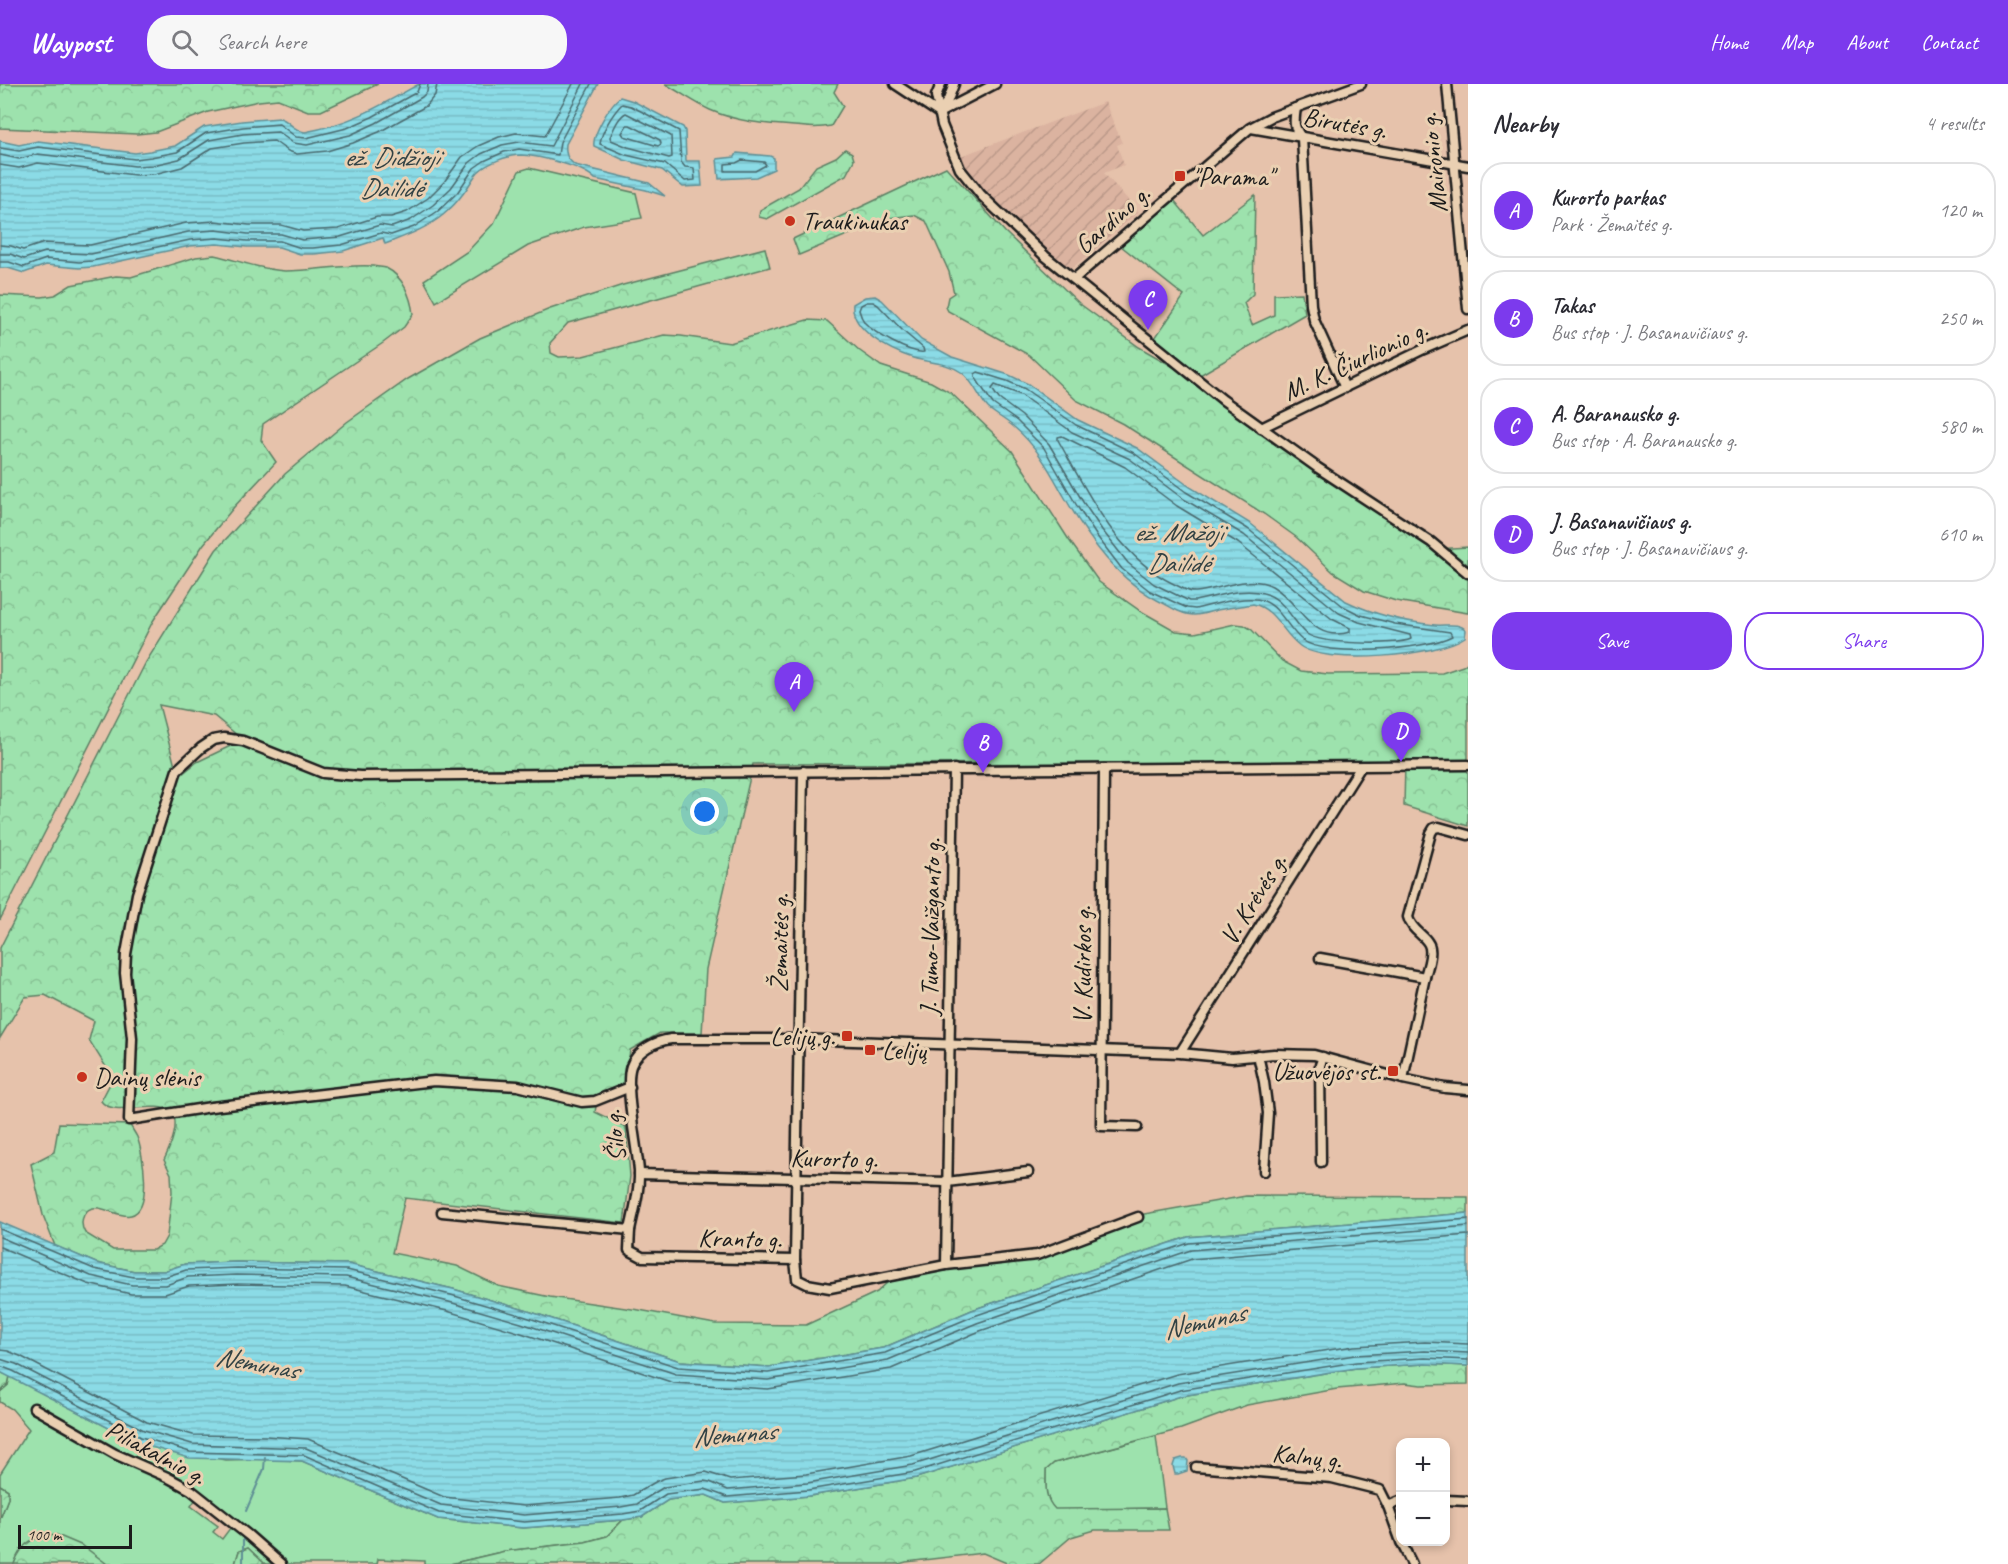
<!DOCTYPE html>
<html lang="en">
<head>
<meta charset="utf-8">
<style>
  body { margin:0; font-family:Caveat,sans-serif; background:#f7f7f7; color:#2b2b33 }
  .controls { position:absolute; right:18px; bottom:18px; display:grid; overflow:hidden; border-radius:12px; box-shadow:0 3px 9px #0003 }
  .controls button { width:54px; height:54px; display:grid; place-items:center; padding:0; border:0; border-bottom:2px solid #e1e1e2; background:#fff; color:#2b2b33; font:30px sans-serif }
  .scale { position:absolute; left:18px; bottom:15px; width:114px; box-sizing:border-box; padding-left:6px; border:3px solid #1c1c1c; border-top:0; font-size:16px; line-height:21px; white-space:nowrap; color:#1c1c1c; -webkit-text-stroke:4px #ead0b2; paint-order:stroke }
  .you { position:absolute; left:705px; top:728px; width:21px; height:21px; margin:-15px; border:4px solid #fff; border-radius:50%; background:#1a73e8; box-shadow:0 0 0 9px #1a73e833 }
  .badge { display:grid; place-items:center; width:39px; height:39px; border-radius:50%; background:#7c3aed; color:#fff; font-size:20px; font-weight:700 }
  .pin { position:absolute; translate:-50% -50px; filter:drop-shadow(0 2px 3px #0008) }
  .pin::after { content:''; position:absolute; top:32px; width:21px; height:18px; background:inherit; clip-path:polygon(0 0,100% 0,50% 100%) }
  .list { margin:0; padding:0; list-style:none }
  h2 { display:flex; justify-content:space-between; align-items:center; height:78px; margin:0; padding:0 24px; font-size:26px }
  h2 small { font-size:20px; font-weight:400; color:#7c7c81 }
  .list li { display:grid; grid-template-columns:39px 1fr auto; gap:18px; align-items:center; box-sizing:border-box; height:96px; margin:0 12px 12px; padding:0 12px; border:2px solid #e1e1e2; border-radius:24px }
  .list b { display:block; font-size:22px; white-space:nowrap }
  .list p { margin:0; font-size:20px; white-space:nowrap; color:#7c7c81 }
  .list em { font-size:20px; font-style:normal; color:#7c7c81 }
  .actions { display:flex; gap:12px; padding:18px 24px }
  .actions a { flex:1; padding:14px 0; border:2px solid #7c3aed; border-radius:24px; text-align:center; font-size:21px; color:#7c3aed }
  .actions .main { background:#7c3aed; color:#fff }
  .icon { flex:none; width:33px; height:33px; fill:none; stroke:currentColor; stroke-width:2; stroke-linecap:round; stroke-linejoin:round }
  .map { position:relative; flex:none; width:1468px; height:1480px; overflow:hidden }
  header { display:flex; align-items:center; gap:36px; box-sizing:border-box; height:84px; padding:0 30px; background:#7c3aed; color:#fff }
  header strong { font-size:28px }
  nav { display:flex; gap:33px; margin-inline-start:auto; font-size:21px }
  .search { width:420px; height:54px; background:#f7f7f7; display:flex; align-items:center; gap:15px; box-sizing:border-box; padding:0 21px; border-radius:24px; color:#7c7c81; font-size:22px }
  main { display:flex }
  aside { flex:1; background:#fff }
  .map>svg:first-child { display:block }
  .industrial { fill:url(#industrial-furrows) }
  .green { fill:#9de2ad; stroke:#5c7f64; stroke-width:1.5; fill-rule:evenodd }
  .forest { fill:url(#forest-crowns); stroke:#5c7f64; stroke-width:1.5; fill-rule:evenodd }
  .water { fill:url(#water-rules); stroke:#5f8f95; stroke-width:1.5 }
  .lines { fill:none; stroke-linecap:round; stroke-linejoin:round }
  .shore { stroke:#48686d; stroke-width:1.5 }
  .stream { stroke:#5f8f95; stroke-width:2 }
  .minor-casing { stroke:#1c1c1c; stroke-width:13 }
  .minor { stroke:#ead0b2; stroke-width:8 }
  .poi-dot { fill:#c8321e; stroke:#ead0b2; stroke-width:2 }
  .labels { text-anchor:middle; stroke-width:6; stroke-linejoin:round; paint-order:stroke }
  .street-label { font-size:26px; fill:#1c1c1c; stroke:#ead0b2 }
  .poi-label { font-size:26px; fill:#1c1c1c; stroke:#ead0b2; text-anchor:start }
  .water-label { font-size:27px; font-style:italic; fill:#324244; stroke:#ead0b2 }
</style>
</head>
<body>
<header>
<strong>Waypost</strong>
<div class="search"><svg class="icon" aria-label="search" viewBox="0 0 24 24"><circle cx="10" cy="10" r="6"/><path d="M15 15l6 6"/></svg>Search here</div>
<nav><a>Home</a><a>Map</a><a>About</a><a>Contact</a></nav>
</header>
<main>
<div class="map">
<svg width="1468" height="1480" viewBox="0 0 1468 1480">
  <defs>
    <pattern id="industrial-furrows" width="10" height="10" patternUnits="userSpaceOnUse" patternTransform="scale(1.5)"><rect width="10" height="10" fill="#dbb3a0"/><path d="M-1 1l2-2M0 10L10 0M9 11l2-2" fill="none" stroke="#bb9989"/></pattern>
    <pattern id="forest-crowns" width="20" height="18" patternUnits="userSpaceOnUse" patternTransform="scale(1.5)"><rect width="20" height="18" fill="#9de2ad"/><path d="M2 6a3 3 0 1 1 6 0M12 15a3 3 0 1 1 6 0" fill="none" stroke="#87c194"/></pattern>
    <pattern id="water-rules" width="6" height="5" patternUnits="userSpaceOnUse" patternTransform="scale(1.5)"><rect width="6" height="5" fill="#8bdbe6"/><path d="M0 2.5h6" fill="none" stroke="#77bbc5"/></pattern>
  </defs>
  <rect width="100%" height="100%" fill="#e6c2ab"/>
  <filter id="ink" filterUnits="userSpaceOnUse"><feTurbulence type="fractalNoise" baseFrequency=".0167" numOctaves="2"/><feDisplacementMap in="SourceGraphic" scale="12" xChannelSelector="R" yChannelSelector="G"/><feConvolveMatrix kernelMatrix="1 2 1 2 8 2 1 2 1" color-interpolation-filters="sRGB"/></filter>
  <g filter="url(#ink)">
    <!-- industrial -->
    <polygon class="industrial" points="1105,18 1122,59 1117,61 1124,81 1104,89 1139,128 1071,185 1028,150 976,99 966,86 961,72"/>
    <!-- green -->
    <g class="green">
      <polygon points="529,84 636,109 642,134 584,143 528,162 436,218 424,196 468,167 494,139 519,87"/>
      <path d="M10,1292l128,67 88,17 39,-1 37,2 136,58 85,9 100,-8 -16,16 -22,6 -80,9 -55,13h-26v-3l-46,-2 -1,5h-112l-17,-16 -9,3 -4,13h-128l-86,-15 -7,15h-14v-45l8,-21v-8l-8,-5v-11l29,-45 -17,-20 -12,-7v-10l8,-7zM195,1416l36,27 -9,12 -9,-7 5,-6 -27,-20z"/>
      <path d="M1156,1352l9,72 -110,2c-11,-12 -9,-25 -9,-40l8,-7z"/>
    </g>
    <!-- forest -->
    <g class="forest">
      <polygon points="0,0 378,0 321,27 308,27 278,15 259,17 208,28 156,48 137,50 0,44"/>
      <path d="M665,0h173l-4,8 9,14 -12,20c-17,3 -22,1 -37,0 -29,-2 -57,-4 -84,-16 -15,-7 -30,-18 -45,-26z"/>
      <polygon points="845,65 852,69 854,76 846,91 767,135 759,133 760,126 799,104 816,82 836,73"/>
      <polygon points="946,83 1005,148 1080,220 1139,263 1179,286 1261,349 1436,465 1468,463 1468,529 1396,517 1364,507 1333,488 1296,453 1264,430 1123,340 1076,316 1029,271 948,227 946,223 948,213 954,209 949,188 926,137 914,131 888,134 799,171 793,155"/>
      <polygon points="1255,111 1253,210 1244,219 1252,241 1274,231 1274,210 1302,209 1305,230 1200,291 1155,254 1184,212 1121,162 1174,116 1203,151"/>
      <path d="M765,164l5,19 -202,56 -18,20 1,10 8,4 24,-1 81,-21 17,1 49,7 77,-23 20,1 33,30 21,15 50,16 20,11 61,58 57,89 30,42 40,28 37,21 19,2 40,-9 9,1 7,4 31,32 19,10 27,3 114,-1 21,-7 5,-4v164l-64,-20 1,-43 -652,1 -47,205 -4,64h-42l-30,17 -5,36 -28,15 -2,11 31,15 4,49 -6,47 -219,-25 -13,55 65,13 41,20 52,11 89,13 76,14 91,1 71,-33 11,-10 149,-30 96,-36 113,-20 222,1v16l-280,24 -216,73 -89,38 -114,19 -89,-6 -155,-51 -72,-21 -105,-25 -111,-2 -52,2 -21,7h-29l-39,-8 -41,-17 -12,-31 -12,-51 23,-12 5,-29 71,2c2,4 5,8 7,12 6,15 16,73 -6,78 -14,4 -38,-18 -47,0 -3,6 -2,13 1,18l28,17h40l9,-5 5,-9 5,-44 -1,-18 -7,-14c42,-87 -46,-34 -63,-59l12,-23 -24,-38 5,-19 -49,-26 -20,2 -25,41v-90l146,-286 70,-112 69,-76 62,-52 61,-43 72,-41 70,-29 73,-24zM159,621l55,11 29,24 -46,22 -15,12 -6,-4z"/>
      <path d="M214,171c23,5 48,15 71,16 30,0 58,-7 88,-5 4,1 10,1 13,2 17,8 25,29 27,46l-9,13 -21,16 -120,81 -2,16 15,22 -42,45 -31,38 -50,76 -153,299v-625l42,2 13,-2 16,-10 45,-9 15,1 65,-20z"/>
      <path d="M1425,1280l43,2v18l-47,1 -16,-2 -68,6 -90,16 -66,24 -127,34 -8,7c0,15 -2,28 9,39l110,-1 4,22h-74l-24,7 -32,27h-30l-26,-11 -77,9 -7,2h-449l55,-13 80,-9 22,-6 16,-16 19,-3 26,-17 38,-5 19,8 84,-7 107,-18 265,-82 175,-28z"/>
      <polygon points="0,1288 10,1292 8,1301 0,1308"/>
      <polygon points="0,1401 8,1406 8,1414 0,1435"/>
      <path d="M57,1451l26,11 24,18h-93c9,-24 20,-27 43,-29z"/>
      <polygon points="248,1464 265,1480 235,1480 239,1467"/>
    </g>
    <!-- water -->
    <g class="water">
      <path d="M419,0h179l-32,60c-1,10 1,15 9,21l74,18 16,13 -19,-6 -51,-11c-12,-13 -56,-23 -74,-24 -12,0 -34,8 -43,17 -6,7 -10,16 -16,23 -5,7 -12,14 -19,20 -17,14 -38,21 -58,29l-2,-6 -40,13 -29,3h-14l-21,-7h-32l-30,-3 -27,2 -97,21 -14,1 -33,-3 -22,8 -16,-5h-8v-127l19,4 19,-4 97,12 15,-2 25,-5 29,-19 38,-6 38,-3c10,3 13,13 25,14 45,-8 75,-26 114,-48z"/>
      <path d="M620,13l13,4 50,26 2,4 1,30h14l2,25 -19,1 -21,-17 -38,-10 -30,-14c-2,-11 17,-43 26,-49z"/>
      <polygon points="737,69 770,72 774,74 774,85 756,93 719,95 717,75 735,73"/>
      <path d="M875,212l7,4 39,40 31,17 57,18 19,9 50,36 59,28 53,39 61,37 95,77c27,13 59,21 89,24 10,1 24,-3 31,5l-1,7c-27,19 -138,29 -165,9 -18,-13 -24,-37 -47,-42 -12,2 -25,4 -36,6 -8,2 -15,5 -23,5 -10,0 -20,-6 -29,-11 -47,-22 -76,-64 -101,-108 -14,-25 -27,-50 -50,-69 -8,-7 -18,-12 -26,-19 -10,-11 -14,-27 -27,-36 -15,-10 -31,-9 -48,-14 -22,-7 -63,-28 -60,-54l12,-7z"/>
      <polygon points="1468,1129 1468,1282 1425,1280 1356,1284 1181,1312 916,1394 809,1412 725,1419 706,1411 668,1416 642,1433 623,1436 523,1444 438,1435 302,1377 189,1374 138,1359 0,1288 0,1138 96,1179 134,1187 164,1187 185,1180 237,1178 348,1180 453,1205 525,1226 680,1277 769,1283 883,1264 972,1226 1188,1153"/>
      <polygon points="1182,1374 1186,1374 1188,1377 1187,1387 1178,1390 1175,1390 1173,1382 1175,1376"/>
    </g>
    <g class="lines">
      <!-- shore -->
      <g class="shore">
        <path d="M622,20l9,2 48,25 2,31 4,5 9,1 1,12 -10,1 -20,-17 -39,-9 -26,-11c1,-12 13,-31 22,-40z"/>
        <path d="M626,29l45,23 1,21 -3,1 -41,-11 -17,-7 -1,-3c4,-8 8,-20 16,-24z"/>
        <polygon points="627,41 630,41 660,56 661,60 658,62 624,52 622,49"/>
        <polyline points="0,64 19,67 38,63 135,75 151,73 177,68 206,49 243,43 279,40 296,53 306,54 347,44 372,33 417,8 420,0"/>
        <polyline points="0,71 19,75 38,70 135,82 153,81 179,75 209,56 243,50 278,48 293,59 307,61 350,51 376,39 422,13 427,8 428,0"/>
        <polygon points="742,76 764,78 766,81 755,87 725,87 725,80 736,79"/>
        <polyline points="0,81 19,84 38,79 135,91 154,90 182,83 212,64 244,59 274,57 288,67 297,70 327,67 353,59 379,48 426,22 435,11 437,0"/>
        <polyline points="0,161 11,162 23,166 44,159 90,161 186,139 215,137 249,141 281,141 303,147 338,145 377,133 391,133 407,128 428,114 444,98 462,73 478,62 499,53 516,49 545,52 573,0"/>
        <polyline points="0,170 10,170 24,175 45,168 91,170 188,148 216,146 248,150 281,150 302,156 340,153 380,141 392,143 411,136 433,121 451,104 469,79 481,70 502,61 519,58 551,62 583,0"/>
        <polyline points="0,178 9,178 24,183 46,175 79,178 92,177 190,156 217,154 247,157 280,157 301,164 313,164 341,161 381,149 391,151 414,143 438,127 457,109 474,84 484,77 504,68 519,65 558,71 560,58 591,0"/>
        <path d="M867,218h6l5,3 26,27 19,16 1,4c-14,2 -50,-19 -59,-29 -3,-4 -5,-9 -6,-13l2,-5z"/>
        <path d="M978,288l29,9 18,8 51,36 58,28 52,39 62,37 95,77 18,9 34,9 55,8 2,4c-27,14 -126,22 -150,4 -14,-11 -21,-32 -38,-39 -16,-7 -52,4 -69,8l-8,-1 -37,-17 -28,-22 -26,-34 -19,-29 -33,-58 -27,-27 -24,-17 -18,-27v-3z"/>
        <path d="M995,301l26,10 51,37 58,27 52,39 62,37 95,78 20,9 51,13 1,4c-15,7 -91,5 -104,-5 -15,-13 -23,-36 -44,-41 -21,-6 -47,4 -68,8h-6l-35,-17 -26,-21 -26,-33 -19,-28 -34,-58 -27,-28 -23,-17 -7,-10z"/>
        <path d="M1062,352l63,31 52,39 61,37 94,76 18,9v4c-40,12 -49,-30 -78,-46 -23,-12 -53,4 -76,6 -7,1 -15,-5 -22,-8 -57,-27 -86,-91 -116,-144v-3z"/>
        <polyline points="0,1145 94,1185 134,1193 165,1193 186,1186 237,1184 347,1186 451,1211 523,1232 678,1283 768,1289 885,1269 974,1232 1189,1159 1468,1135"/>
        <polyline points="0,1153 91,1192 132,1201 166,1201 188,1193 237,1191 346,1193 449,1218 521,1239 676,1290 768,1296 888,1276 977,1239 1191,1166 1468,1142"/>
        <polyline points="0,1163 88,1200 131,1210 165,1210 189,1202 238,1200 345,1202 447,1227 518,1248 674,1299 768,1305 891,1285 980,1247 1192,1175 1468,1151"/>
        <polyline points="0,1266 8,1267 20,1272 147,1338 193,1351 266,1352 308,1355 444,1413 524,1422 620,1414 633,1411 657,1397 665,1394 706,1388 730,1396 806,1390 911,1372 1177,1290 1354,1262 1425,1258 1468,1260"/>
        <polyline points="0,1275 16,1280 144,1346 192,1360 306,1364 441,1421 524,1431 621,1423 637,1420 664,1403 704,1397 710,1398 728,1406 807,1399 913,1381 1178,1299 1355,1271 1425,1267 1468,1269"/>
        <polyline points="0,1282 13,1287 141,1353 190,1368 304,1371 439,1429 524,1438 623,1430 640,1427 666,1410 705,1405 727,1413 808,1406 915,1388 1180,1306 1356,1278 1425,1274 1468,1276"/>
      </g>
      <!-- stream -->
      <g class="stream">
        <polyline points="246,1427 264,1385 265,1373"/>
        <polyline points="243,1454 243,1480"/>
      </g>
      <defs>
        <g id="minor">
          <polyline points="895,0 939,29"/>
          <polyline points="941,0 936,12 942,41 960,85 981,111 1045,172 1223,316 1318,384 1431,458 1468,489"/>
          <polyline points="1447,0 1468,225"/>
          <path d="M1296,24c-2,13 -3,20 6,30l9,167 3,15 31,68"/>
          <polyline points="939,29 995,0"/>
          <polyline points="939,29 948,16 954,0"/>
          <polyline points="1251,44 1468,82"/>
          <polyline points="1074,195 1250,44 1271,33 1361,0"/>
          <polyline points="1261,344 1424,265 1468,246"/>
          <polyline points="1104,685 1101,1042 1137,1043"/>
          <path d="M1320,874l105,19c2,-9 7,-20 5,-29 -1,-11 -19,-17 -22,-31l23,-84 3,-5 5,-1 29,8"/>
          <polyline points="1180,969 1360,684"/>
          <polyline points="1258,971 1264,998 1268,1029 1264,1087"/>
          <polyline points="1403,995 1425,893"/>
          <polyline points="630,1003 595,1017 582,1018 518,1002 434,997 211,1023 129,1036 132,954 125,889 126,870 137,810 177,686 201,664 213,656 224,654 243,657 323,689 360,692 1468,681"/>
          <polyline points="1321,1078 1320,981 1323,973"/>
          <polyline points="639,1090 947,1098 1028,1088"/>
          <polyline points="442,1128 630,1146 629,1166 642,1173 795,1176 797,1195 807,1200 830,1204 946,1181 1037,1171 1138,1133"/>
          <path d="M630,1146c4,-19 10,-40 9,-59 -2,-25 -15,-85 -8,-105 6,-16 25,-25 40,-27h127l382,14 52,5 42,-4 40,1 89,24 42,9 23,2"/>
          <polyline points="795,1176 803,687"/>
          <polyline points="946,1181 954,685"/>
          <polyline points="34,1324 115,1370 167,1393 191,1406 248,1451 281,1480"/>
          <polyline points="1196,1383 1332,1394 1380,1406 1388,1422 1400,1417"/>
          <polyline points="1446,1416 1468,1417"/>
          <polyline points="1388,1422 1400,1455"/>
          <polyline points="1401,1458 1412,1480"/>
        </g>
      </defs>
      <!-- minor casing -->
      <use href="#minor" class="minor-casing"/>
      <!-- minor -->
      <use href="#minor" class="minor"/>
    </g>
  </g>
  <!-- markers -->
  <g class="poi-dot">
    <rect x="1174" y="86" width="12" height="12" rx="3"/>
    <circle cx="790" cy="137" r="6"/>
    <rect x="841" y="946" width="12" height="12" rx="3"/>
    <rect x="864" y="960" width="12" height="12" rx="3"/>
    <rect x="1387" y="981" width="12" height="12" rx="3"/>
    <circle cx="82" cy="993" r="6"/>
  </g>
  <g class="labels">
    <!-- street labels -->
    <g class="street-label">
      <text transform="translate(1345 39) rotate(10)" y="9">Birutės g.</text>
      <text transform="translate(1433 79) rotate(-96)" y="9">Maironio g.</text>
      <text transform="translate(1112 135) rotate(-41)" y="9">Gardino g.</text>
      <text transform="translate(1355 276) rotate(-25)" y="9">M. K. Čiurlionio g.</text>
      <text transform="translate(1253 815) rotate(-58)" y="9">V. Krėvės g.</text>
      <text transform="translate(930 843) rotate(-89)" y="9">J. Tumo-Vaižganto g.</text>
      <text transform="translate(779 859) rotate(-89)" y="9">Žemaitės g.</text>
      <text transform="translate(1082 881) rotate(-90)" y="9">V. Kudirkos g.</text>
      <text transform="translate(614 1052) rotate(-96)" y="9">Šilo g.</text>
      <text transform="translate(834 1074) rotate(1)" y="9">Kurorto g.</text>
      <text transform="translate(740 1154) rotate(1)" y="9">Kranto g.</text>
      <text transform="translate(156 1368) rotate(28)" y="9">Piliakalnio g.</text>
      <text transform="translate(1307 1372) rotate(6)" y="9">Kalnų g.</text>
    </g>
    <!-- poi labels -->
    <g class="poi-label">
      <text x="1192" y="101">"Parama"</text>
      <text x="802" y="146">Traukinukas</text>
      <text x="835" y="961" text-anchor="end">Lelijų g.</text>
      <text x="882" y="975">Lelijų</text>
      <text x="1381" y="996" text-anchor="end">Užuovėjos st.</text>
      <text x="94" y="1002">Dainų slėnis</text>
    </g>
    <!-- water labels -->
    <g class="water-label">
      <text x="391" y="82">ež. Didžioji<tspan x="391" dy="31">Dailidė</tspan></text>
      <text x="1178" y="457">ež. Mažoji<tspan x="1178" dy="31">Dailidė</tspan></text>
      <text transform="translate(1204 1237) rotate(-13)" y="9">Nemunas</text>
      <text transform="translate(257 1279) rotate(10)" y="9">Nemunas</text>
      <text transform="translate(734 1350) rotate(-5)" y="9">Nemunas</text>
    </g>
  </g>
</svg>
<div class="controls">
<button>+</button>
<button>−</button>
</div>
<div class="scale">100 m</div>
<div class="you"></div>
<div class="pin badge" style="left:794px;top:628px">A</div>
<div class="pin badge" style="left:983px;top:689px">B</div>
<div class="pin badge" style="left:1148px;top:246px">C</div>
<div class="pin badge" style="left:1401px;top:678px">D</div>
</div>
<aside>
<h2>Nearby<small>4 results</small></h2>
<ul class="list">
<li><span class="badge">A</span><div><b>Kurorto parkas</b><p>Park · Žemaitės g.</p></div><em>120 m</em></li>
<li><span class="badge">B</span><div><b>Takas</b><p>Bus stop · J. Basanavičiaus g.</p></div><em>250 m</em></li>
<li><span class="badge">C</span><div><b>A. Baranausko g.</b><p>Bus stop · A. Baranausko g.</p></div><em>580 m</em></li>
<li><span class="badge">D</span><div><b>J. Basanavičiaus g.</b><p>Bus stop · J. Basanavičiaus g.</p></div><em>610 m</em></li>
</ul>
<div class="actions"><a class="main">Save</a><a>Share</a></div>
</aside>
</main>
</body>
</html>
